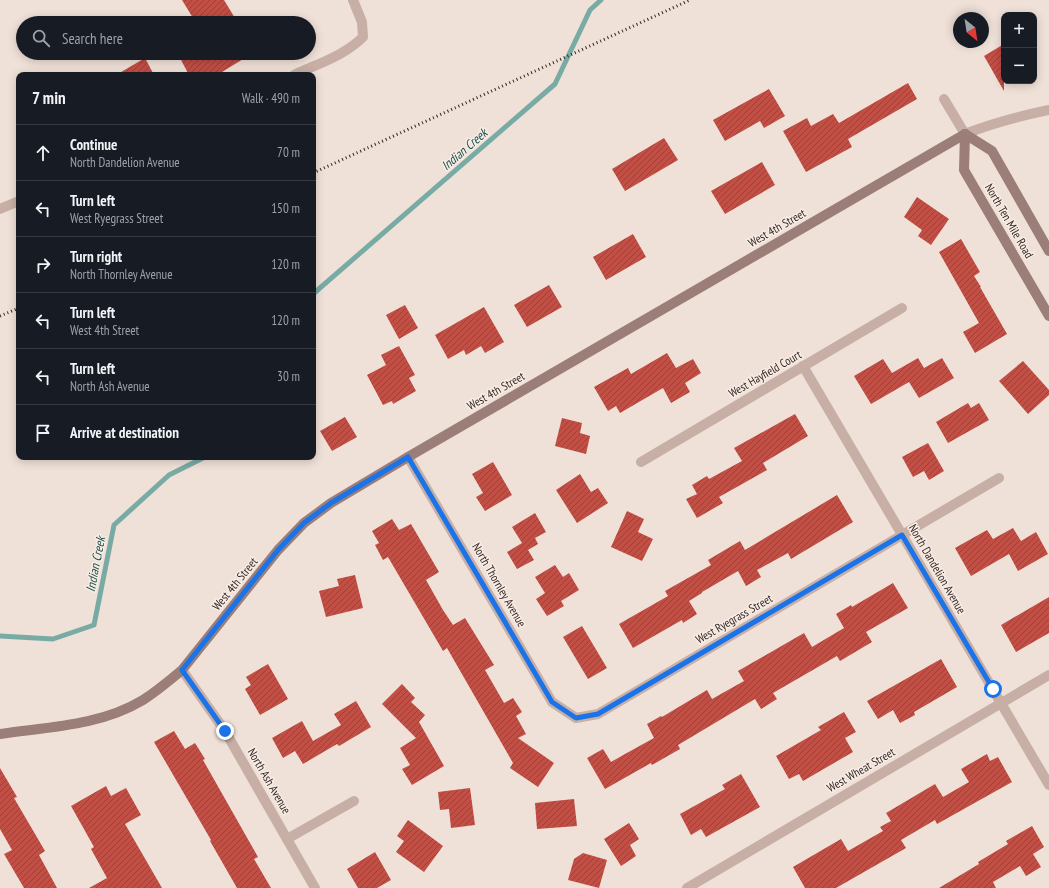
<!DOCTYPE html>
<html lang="en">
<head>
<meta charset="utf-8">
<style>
  body { margin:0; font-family:"PT Sans Narrow",sans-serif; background:#20242c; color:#f1f3f6 }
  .controls { position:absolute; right:12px; top:12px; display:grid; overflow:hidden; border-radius:8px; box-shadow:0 2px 10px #0003 }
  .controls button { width:36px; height:36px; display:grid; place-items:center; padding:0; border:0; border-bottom:1px solid #363941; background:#171b24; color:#f1f3f6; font:20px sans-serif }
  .compass { position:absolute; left:953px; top:12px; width:36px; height:36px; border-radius:50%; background:#171b24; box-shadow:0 2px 10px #0003; rotate:150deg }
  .stop { position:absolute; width:12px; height:12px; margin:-9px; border:3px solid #1a73e8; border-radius:50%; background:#fff }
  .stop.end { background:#1a73e8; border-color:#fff; box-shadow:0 1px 4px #0008 }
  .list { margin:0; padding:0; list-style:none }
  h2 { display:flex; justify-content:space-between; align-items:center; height:52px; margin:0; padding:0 16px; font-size:17px }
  h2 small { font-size:13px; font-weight:400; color:#9ea1a6 }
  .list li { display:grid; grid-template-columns:26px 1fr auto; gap:12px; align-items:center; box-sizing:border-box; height:56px; padding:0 16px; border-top:1px solid #363941 }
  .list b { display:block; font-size:15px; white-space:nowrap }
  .list p { margin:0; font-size:13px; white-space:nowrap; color:#9ea1a6 }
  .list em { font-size:13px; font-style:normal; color:#9ea1a6 }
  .icon { flex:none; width:22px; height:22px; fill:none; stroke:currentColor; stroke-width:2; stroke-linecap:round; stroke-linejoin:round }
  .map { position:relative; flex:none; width:1049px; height:888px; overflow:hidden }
  .search { position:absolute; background:#171b24; box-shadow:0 2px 10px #0003; left:16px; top:16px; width:300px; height:44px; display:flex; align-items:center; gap:10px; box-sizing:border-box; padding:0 14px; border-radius:22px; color:#9ea1a6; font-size:15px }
  .panel { position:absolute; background:#171b24; box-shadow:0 2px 10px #0003; left:16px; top:72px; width:300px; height:388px; border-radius:8px }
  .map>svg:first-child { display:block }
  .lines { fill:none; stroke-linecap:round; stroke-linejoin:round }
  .stream { stroke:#79aba5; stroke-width:5 }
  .building { fill:url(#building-hatch) }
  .minor { stroke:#c7afa5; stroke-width:10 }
  .secondary { stroke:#9a7e77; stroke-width:10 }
  .rail { stroke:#332826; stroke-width:3; stroke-dasharray:1 3; stroke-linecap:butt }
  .route { stroke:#1a73e8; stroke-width:5 }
  .labels { text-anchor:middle; stroke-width:3; stroke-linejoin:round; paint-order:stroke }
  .street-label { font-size:12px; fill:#332826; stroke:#f8ece4 }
  .water-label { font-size:13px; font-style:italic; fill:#1e524d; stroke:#f8ece4 }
</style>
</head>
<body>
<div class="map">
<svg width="1049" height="888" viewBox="0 0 1049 888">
  <defs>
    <pattern id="building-hatch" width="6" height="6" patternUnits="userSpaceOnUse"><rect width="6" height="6" fill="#c04f46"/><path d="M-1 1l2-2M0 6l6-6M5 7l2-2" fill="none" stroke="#9d423a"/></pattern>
  </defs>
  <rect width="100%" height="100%" fill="#f0e1d8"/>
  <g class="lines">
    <!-- stream -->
    <g class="stream">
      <polyline points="313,294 555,84 590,10 601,0"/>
      <polyline points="0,636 53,639 94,625 114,525 169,475 205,457"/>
    </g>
  </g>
  <!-- building -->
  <g class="building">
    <polygon points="182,0 224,0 238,23 196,23"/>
    <polygon points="1004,44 1004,91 984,56"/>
    <polygon points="194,53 253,53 217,75 189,75 181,60"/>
    <polygon points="145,58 154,75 116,75"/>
    <polygon points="908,83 917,99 848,139 852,147 806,172 783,131 807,118 811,126 833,114 839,123"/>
    <polygon points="769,89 785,116 764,128 760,121 725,141 713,120"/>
    <polygon points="664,138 678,160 625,191 612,169"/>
    <polygon points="762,162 775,185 725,214 711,191"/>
    <polygon points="917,197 949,219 931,245 918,236 922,230 904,217"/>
    <polygon points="633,234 646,257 606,280 593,257"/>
    <polygon points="961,239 980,272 974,276 981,287 980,287 1007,334 975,353 963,332 979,323 939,252"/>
    <polygon points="549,285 562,307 527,327 514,305"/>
    <polygon points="405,305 418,328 399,339 386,315"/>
    <polygon points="484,307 504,342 485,353 481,346 466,355 464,350 448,359 435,335"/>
    <polygon points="399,346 415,375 409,378 416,391 393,404 392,401 383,405 367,375 386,365 381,355"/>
    <polygon points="667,353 676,368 693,359 701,373 685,383 690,392 671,403 663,388 620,413 616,406 608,411 594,387 628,368 631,374"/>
    <polygon points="918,358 924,368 942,358 954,378 919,398 909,382 871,404 854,376 883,359 892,373"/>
    <polygon points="1023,361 1049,390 1049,395 1028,414 999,381"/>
    <polygon points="968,403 971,408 979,403 989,420 948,443 936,422"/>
    <polygon points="795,414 808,436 763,463 767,470 719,497 723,503 697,518 686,499 697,494 692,485 707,476 709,479 742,461 734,448"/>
    <polygon points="345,417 357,437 332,451 320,431"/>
    <polygon points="562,418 582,423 580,433 590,436 586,454 555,446"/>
    <polygon points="928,443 944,471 929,480 924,471 913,477 902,457"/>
    <polygon points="493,462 512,495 485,511 476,497 483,493 472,474"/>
    <polygon points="580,474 591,492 598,488 608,503 577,523 556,490"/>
    <polygon points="837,495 853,522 791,559 788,553 757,570 761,577 746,586 738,571 702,592 702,593 689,601 697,614 683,623 682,620 633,648 619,624 668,596 665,591 711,565 708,560 740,541 745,550"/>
    <polygon points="627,511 644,519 638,532 653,539 642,561 611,547"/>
    <polygon points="535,513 546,532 535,538 538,544 528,550 534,560 517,569 507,552 522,543 512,527"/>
    <polygon points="392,519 399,530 411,524 439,572 426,580 443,610 453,625 465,618 494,665 485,670 504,703 513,698 522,712 516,716 526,734 518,738 554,763 538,787 510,768 513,763 447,648 443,651 388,557 383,560 375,545 379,543 372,531"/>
    <polygon points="1013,528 1021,541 1036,532 1048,554 1018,571 1009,554 971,576 955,548 987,530 993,539"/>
    <polygon points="555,565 563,577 569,573 579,590 561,601 564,606 547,616 536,599 545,593 535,577"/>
    <polygon points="355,575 363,608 326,617 319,591 339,586 337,579"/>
    <polygon points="893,583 908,608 866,632 872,642 840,661 837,656 773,693 777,699 761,709 755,699 678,745 680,749 652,765 651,763 605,789 587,758 603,749 611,762 625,754 654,738 647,724 661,716 662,717 707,690 712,699 744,681 738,671 804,633 812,647 844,628 836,614 851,605 852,607"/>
    <polygon points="1049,597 1049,633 1016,652 1001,625"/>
    <polygon points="582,626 607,668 588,679 563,637"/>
    <polygon points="941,659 957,687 914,712 915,715 900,723 893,710 878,719 867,701"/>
    <polygon points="268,664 288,699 260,715 245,689 251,685 246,677"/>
    <polygon points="402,684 415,698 411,702 425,715 419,722 444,766 412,785 402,769 410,765 400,748 416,738 382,704"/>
    <polygon points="356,701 371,727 339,746 337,744 303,764 295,751 283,758 272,738 302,721 313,741 341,725 334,714"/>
    <polygon points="844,712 856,732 845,738 853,752 803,781 799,774 789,779 776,756 821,730 818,727"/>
    <polygon points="174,731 185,749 195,743 205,759 203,760 258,857 254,859 271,888 237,888 210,841 211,840 154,742"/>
    <polygon points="987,754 990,761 998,757 1012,782 937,824 935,820 901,840 906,848 836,888 805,888 793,867 841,839 848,851 883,831 880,827 891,821 886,813 935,784 943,797 969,782 961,769"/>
    <polygon points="0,768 17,797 14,798 45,851 39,855 57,888 24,888 4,854 12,850 0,829"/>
    <polygon points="741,774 760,807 706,837 701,829 691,835 680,814 725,789 722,785"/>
    <polygon points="106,786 111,796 126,788 141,815 125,824 162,888 89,888 107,878 91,849 94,847 71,806"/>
    <polygon points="470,788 475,825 451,828 449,809 440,810 438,792"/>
    <polygon points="574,799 577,826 537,829 535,803"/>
    <polygon points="408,820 443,846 424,872 396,852 404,841 397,836"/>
    <polygon points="629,823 639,839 630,845 636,856 621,866 604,839"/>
    <polygon points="1032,826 1044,847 1033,854 1041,867 1026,876 1020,866 993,882 996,888 939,888 979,864 978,862 1008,844 1006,841"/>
    <polygon points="375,852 391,880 377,888 358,888 347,869"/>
    <polygon points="583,853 607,860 599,888 568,880 574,859"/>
  </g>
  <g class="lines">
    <!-- minor -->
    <g class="minor">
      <path d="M294,75c23,-11 50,-19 69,-38l-1,-15 -9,-22"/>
      <path d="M944,99l21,35c28,-11 55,-18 84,-24"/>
      <polyline points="0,209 19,201"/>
      <polyline points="803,366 1049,785"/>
      <polyline points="408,457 552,702 576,718 598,714 999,478"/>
      <polyline points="641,462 902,308"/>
      <polyline points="182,670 225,731 315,888"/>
      <polyline points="287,839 354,801"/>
      <polyline points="687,888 1049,675"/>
    </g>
    <!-- secondary -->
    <g class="secondary">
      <polyline points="965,134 964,170 1049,316"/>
      <polyline points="965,134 992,151 1049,251"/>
      <path d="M0,734c48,-7 100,-8 143,-34 14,-9 26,-19 39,-30l96,-120 26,-27 27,-20 77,-46 557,-323"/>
    </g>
    <!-- rail -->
    <g class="rail">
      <polyline points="313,173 690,0"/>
      <polyline points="0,316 19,308"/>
    </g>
  </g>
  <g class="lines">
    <!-- route -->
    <polyline class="route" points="225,731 182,670 278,550 304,523 331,503 408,457 552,702 576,718 598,714 902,535 993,689"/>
  </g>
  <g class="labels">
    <!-- street labels -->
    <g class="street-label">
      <text transform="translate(1009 221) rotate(60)" y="4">North Ten Mile Road</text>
      <text transform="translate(777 228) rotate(-30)" y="4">West 4th Street</text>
      <text transform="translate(765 374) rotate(-30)" y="4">West Hayfield Court</text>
      <text transform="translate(496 391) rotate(-30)" y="4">West 4th Street</text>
      <text transform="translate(937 569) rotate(60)" y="4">North Dandelion Avenue</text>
      <text transform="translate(235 584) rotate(-51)" y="4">West 4th Street</text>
      <text transform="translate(499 585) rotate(60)" y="4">North Thornley Avenue</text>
      <text transform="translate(734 619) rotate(-30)" y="4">West Ryegrass Street</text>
      <text transform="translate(861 770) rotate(-30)" y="4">West Wheat Street</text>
      <text transform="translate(269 781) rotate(60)" y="4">North Ash Avenue</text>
    </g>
    <!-- water labels -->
    <g class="water-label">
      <text transform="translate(464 149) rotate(-41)" y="5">Indian Creek</text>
      <text transform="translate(95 564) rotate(-79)" y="5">Indian Creek</text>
    </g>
  </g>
</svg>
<div class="controls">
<button>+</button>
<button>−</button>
</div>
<svg class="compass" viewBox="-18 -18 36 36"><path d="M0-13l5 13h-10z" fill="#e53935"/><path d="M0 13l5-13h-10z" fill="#9ea1a6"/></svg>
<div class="stop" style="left:993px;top:689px"></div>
<div class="stop end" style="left:225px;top:731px"></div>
<div class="search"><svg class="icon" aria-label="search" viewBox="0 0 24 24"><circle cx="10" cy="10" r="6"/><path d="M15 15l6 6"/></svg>Search here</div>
<section class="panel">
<h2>7 min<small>Walk · 490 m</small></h2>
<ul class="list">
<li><svg class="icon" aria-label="ahead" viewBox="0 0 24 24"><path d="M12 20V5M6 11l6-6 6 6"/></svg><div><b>Continue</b><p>North Dandelion Avenue</p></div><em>70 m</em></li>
<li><svg class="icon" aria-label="left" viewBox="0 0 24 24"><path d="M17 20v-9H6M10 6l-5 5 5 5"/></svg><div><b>Turn left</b><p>West Ryegrass Street</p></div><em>150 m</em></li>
<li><svg class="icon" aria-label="right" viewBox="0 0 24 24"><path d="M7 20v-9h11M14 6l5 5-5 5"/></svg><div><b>Turn right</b><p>North Thornley Avenue</p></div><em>120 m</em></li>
<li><svg class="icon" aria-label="left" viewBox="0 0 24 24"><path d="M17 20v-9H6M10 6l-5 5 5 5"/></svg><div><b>Turn left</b><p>West 4th Street</p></div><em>120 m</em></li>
<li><svg class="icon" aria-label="left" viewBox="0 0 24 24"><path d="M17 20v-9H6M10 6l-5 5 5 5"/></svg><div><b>Turn left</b><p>North Ash Avenue</p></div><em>30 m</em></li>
<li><svg class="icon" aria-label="arrive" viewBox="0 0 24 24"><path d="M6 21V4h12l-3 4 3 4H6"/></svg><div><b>Arrive at destination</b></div></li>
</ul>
</section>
</div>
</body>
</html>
